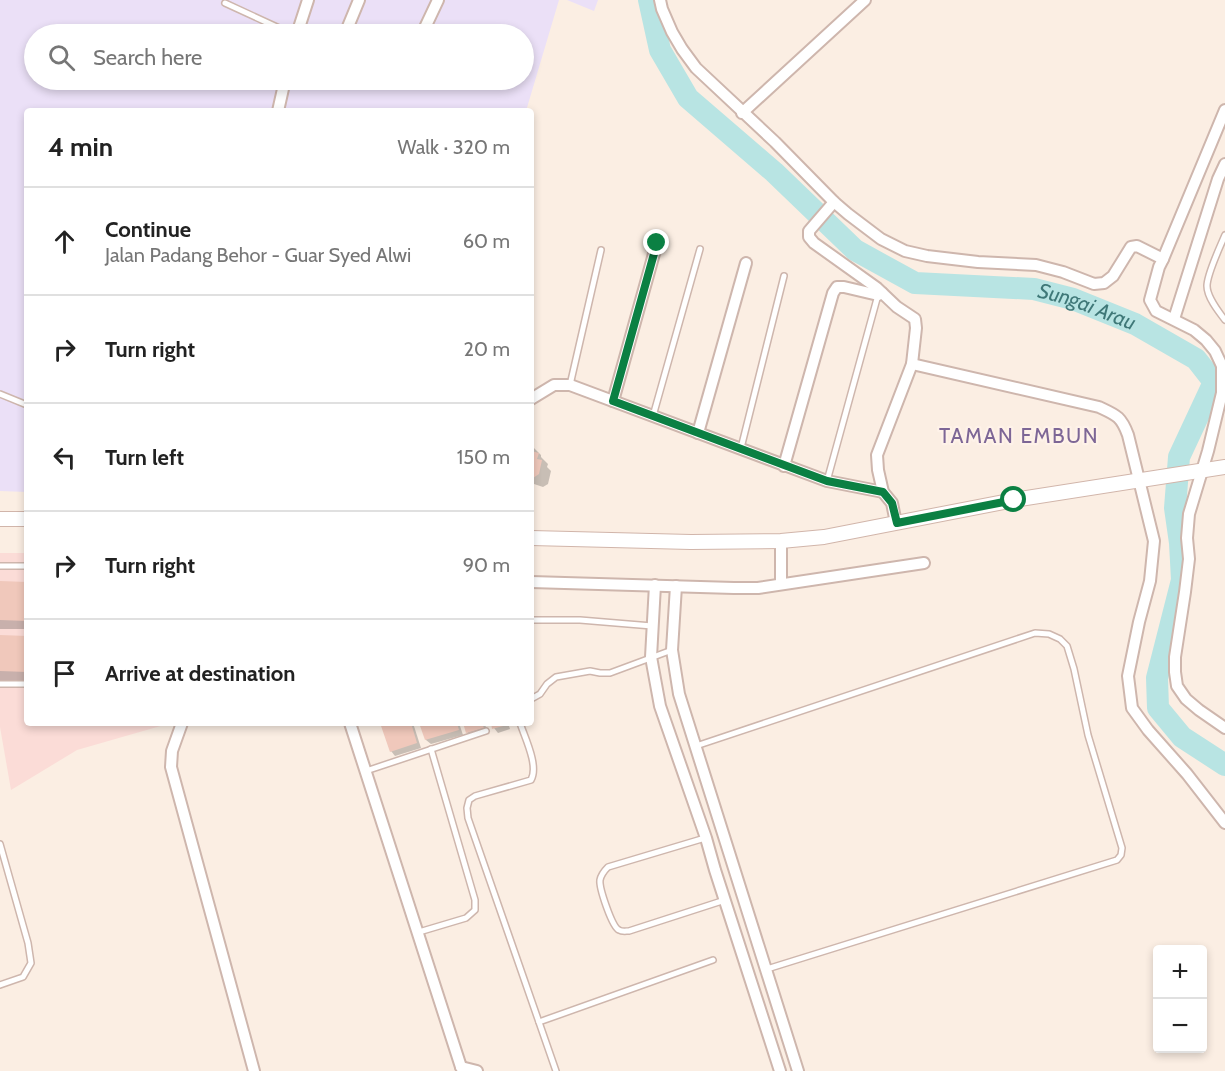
<!DOCTYPE html>
<html lang="en">
<head>
<meta charset="utf-8">
<style>
  body { margin:0; font-family:Cabin,sans-serif; background:#f6f6f6; color:#222 }
  .controls { position:absolute; right:18px; bottom:18px; display:grid; overflow:hidden; border-radius:6px; box-shadow:0 3px 9px #0003 }
  .controls button { width:54px; height:54px; display:grid; place-items:center; padding:0; border:0; border-bottom:2px solid #e0e0e0; background:#fff; color:#222; font:30px sans-serif }
  .stop { position:absolute; width:18px; height:18px; margin:-14px; border:4px solid #0b8043; border-radius:50%; background:#fff }
  .stop.end { background:#0b8043; border-color:#fff; box-shadow:0 2px 6px #0008 }
  .list { margin:0; padding:0; list-style:none }
  h2 { display:flex; justify-content:space-between; align-items:center; height:78px; margin:0; padding:0 24px; font-size:26px }
  h2 small { font-size:20px; font-weight:400; color:#767676 }
  .list li { display:grid; grid-template-columns:39px 1fr auto; gap:18px; align-items:center; box-sizing:border-box; height:108px; padding:0 24px; border-top:2px solid #e0e0e0 }
  .list b { display:block; font-size:22px; white-space:nowrap }
  .list p { margin:0; font-size:20px; white-space:nowrap; color:#767676 }
  .list em { font-size:20px; font-style:normal; color:#767676 }
  .icon { flex:none; width:33px; height:33px; fill:none; stroke:currentColor; stroke-width:2; stroke-linecap:round; stroke-linejoin:round }
  .map { position:relative; flex:none; width:1225px; height:1071px; overflow:hidden }
  .search { position:absolute; background:#fff; box-shadow:0 3px 9px #0003; left:24px; top:24px; width:510px; height:66px; display:flex; align-items:center; gap:15px; box-sizing:border-box; padding:0 21px; border-radius:33px; color:#767676; font-size:22px }
  .panel { position:absolute; background:#fff; box-shadow:0 3px 9px #0003; left:24px; top:108px; width:510px; height:618px; border-radius:6px }
  .map>svg:first-child { display:block }
  .commercial { fill:#fbdcd7 }
  .education { fill:#ebe0f7; fill-rule:evenodd }
  .shadow { fill:#0003 }
  .lines { fill:none; stroke-linecap:round; stroke-linejoin:round }
  .river { stroke:#b8e4e3; stroke-width:22 }
  .building { fill:#f0c8bb }
  .lane-casing { stroke:#ceb6ad; stroke-width:8 }
  .street-casing { stroke:#ceb6ad; stroke-width:14 }
  .secondary-casing { stroke:#d1b5aa; stroke-width:16 }
  .lane { stroke:#fff; stroke-width:5 }
  .street { stroke:#fff; stroke-width:10 }
  .secondary { stroke:#fff; stroke-width:14 }
  .route { stroke:#0b8043; stroke-width:8 }
  .labels { text-anchor:middle; stroke-width:4.5; stroke-linejoin:round; paint-order:stroke }
  .water-label { font-size:21px; font-style:italic; fill:#3f7878; stroke:#fef2e9 }
  .neighbourhood-label { font-size:21px; letter-spacing:1.5px; fill:#7d6696; stroke:#fef2e9 }
</style>
</head>
<body>
<div class="map">
<svg width="1225" height="1071" viewBox="0 0 1225 1071">
  <rect width="100%" height="100%" fill="#fbeee3"/>
  <!-- commercial -->
  <polygon class="commercial" points="0,553 27,553 27,723 171,723 77,750 11,790 0,727"/>
  <!-- education -->
  <g class="education">
    <path d="M0,0h559l-33,111h-499v381l-27,-1zM34,34h490v46h-490z"/>
    <polygon points="567,0 598,0 594,11"/>
  </g>
  <!-- shadow -->
  <g class="shadow">
    <polygon points="531,445 541,455 541,457 548,464 547,467 551,471 548,484 543,487 534,484 531,496"/>
    <polygon points="0,582 27,583 27,629 0,629"/>
    <polygon points="0,637 27,638 27,681 0,680"/>
    <polygon points="382,723 413,723 421,748 395,756 391,751"/>
    <polygon points="421,723 459,723 463,735 431,744 426,740"/>
    <polygon points="464,723 485,723 487,733 471,737 467,732"/>
    <polygon points="492,723 508,723 510,729 498,733 494,728"/>
  </g>
  <g class="lines">
    <!-- river -->
    <path class="river" id="s1" d="M649,0l11,50 28,48 86,74 81,78 60,33 119,6 39,10 62,25 61,35 18,23 -35,75 -4,51 5,35 2,37 -25,98 1,30 24,29 43,28"/>
  </g>
  <!-- building -->
  <g class="building">
    <polygon points="531,451 539,453 537,459 542,460 539,474 533,478 531,477"/>
    <polygon points="0,581 27,582 27,621 0,620"/>
    <polygon points="0,635 27,636 27,672 0,671"/>
    <polygon points="380,723 411,723 417,743 390,752"/>
    <polygon points="419,723 457,723 459,730 425,740"/>
    <polygon points="463,723 482,723 484,728 466,733"/>
    <polygon points="491,723 506,723 507,725 492,729"/>
  </g>
  <g class="lines">
    <defs>
      <g id="lane">
        <polyline points="225,3 292,34"/>
        <path d="M1225,235c-5,12 -18,39 -18,51 0,11 11,25 18,34"/>
        <polyline points="570,385 601,250"/>
        <polyline points="0,394 27,405"/>
        <polyline points="653,416 700,249"/>
        <polyline points="741,448 784,276"/>
        <polyline points="827,481 878,295"/>
        <polyline points="0,566 27,566"/>
        <polyline points="531,620 580,620 652,626"/>
        <polyline points="0,684 27,684"/>
        <polyline points="531,699 540,694 547,684 556,677 590,671 600,673 610,673 672,650"/>
        <path d="M520,723c5,15 19,43 11,57l-56,16 -6,4 -2,8 1,10 88,253"/>
        <polyline points="696,746 1035,633 1049,634 1060,639 1067,646 1074,669 1088,735 1122,848 1121,855 1117,860 767,969"/>
        <polyline points="366,771 486,731"/>
        <path d="M705,838l-97,29c-4,4 -7,8 -8,13 -1,8 12,47 19,50 3,2 7,1 10,1l96,-31"/>
        <polyline points="0,844 28,943 31,963 23,977 0,985"/>
        <polyline points="419,932 466,918 475,910 475,900 431,749"/>
        <polyline points="539,1022 713,960"/>
      </g>
      <g id="street">
        <polyline points="660,0 662,9 672,32 682,49 696,68 775,142 834,202 848,214 881,239 905,251 927,256 978,262 1036,265 1063,272 1094,284 1104,283 1113,276 1131,247 1137,246 1163,259 1159,267 1150,300 1156,311 1194,330 1206,340 1215,351 1222,366 1222,393 1208,451 1189,514 1187,538 1189,559 1185,592 1175,657 1175,672 1177,686 1186,699 1199,710 1225,728"/>
        <polyline points="297,34 308,0"/>
        <polyline points="345,34 359,0"/>
        <polyline points="422,34 438,0"/>
        <polyline points="278,111 285,80"/>
        <polyline points="742,113 865,0"/>
        <polyline points="834,202 809,231 809,237 814,243 877,288 897,307 915,319 916,328 912,364 877,455 878,470 883,492 892,503 896,523"/>
        <polyline points="1163,259 1225,110"/>
        <polyline points="1174,319 1218,179 1225,164"/>
        <path d="M912,364l187,43c17,8 22,9 29,28l26,106 -4,40 -11,41 -11,54 4,32 16,22 39,44 38,49"/>
        <polyline points="531,399 554,385 570,385 827,481 883,492"/>
        <polyline points="613,401 657,243"/>
        <polyline points="698,433 746,263"/>
        <polyline points="784,466 833,293 837,287 844,287 878,295 882,293"/>
        <polyline points="781,541 781,584"/>
        <polyline points="531,582 734,588 758,588 924,563"/>
        <polyline points="655,585 651,657 660,706 706,838 715,870 780,1071"/>
        <polyline points="676,586 672,650 679,694 798,1071"/>
        <polyline points="182,723 172,751 171,767 254,1071"/>
        <polyline points="350,723 461,1067"/>
        <polyline points="461,1067 477,1071"/>
      </g>
      <g id="secondary">
        <polyline points="0,519 27,519"/>
        <polyline points="531,538 691,542 781,541 824,537 1014,500 1225,467"/>
      </g>
    </defs>
    <!-- lane casing -->
    <use href="#lane" class="lane-casing"/>
    <!-- street casing -->
    <use href="#street" class="street-casing"/>
    <!-- secondary casing -->
    <use href="#secondary" class="secondary-casing"/>
    <!-- lane -->
    <use href="#lane" class="lane"/>
    <!-- street -->
    <use href="#street" class="street"/>
    <!-- secondary -->
    <use href="#secondary" class="secondary"/>
  </g>
  <g class="lines">
    <!-- route -->
    <polyline class="route" points="657,243 613,401 827,481 883,492 892,503 897,523 1014,500"/>
  </g>
  <g class="labels">
    <!-- water labels -->
    <g class="water-label">
      <text dy="7" stroke="none"><textPath href="#s1" startOffset="576">Sungai Arau</textPath></text>
    </g>
    <!-- neighbourhood labels -->
    <g class="neighbourhood-label">
      <text x="1019" y="443">TAMAN EMBUN</text>
    </g>
  </g>
</svg>
<div class="controls">
<button>+</button>
<button>−</button>
</div>
<div class="stop" style="left:1014px;top:500px"></div>
<div class="stop end" style="left:657px;top:243px"></div>
<div class="search"><svg class="icon" aria-label="search" viewBox="0 0 24 24"><circle cx="10" cy="10" r="6"/><path d="M15 15l6 6"/></svg>Search here</div>
<section class="panel">
<h2>4 min<small>Walk · 320 m</small></h2>
<ul class="list">
<li><svg class="icon" aria-label="ahead" viewBox="0 0 24 24"><path d="M12 20V5M6 11l6-6 6 6"/></svg><div><b>Continue</b><p>Jalan Padang Behor - Guar Syed Alwi</p></div><em>60 m</em></li>
<li><svg class="icon" aria-label="right" viewBox="0 0 24 24"><path d="M7 20v-9h11M14 6l5 5-5 5"/></svg><div><b>Turn right</b></div><em>20 m</em></li>
<li><svg class="icon" aria-label="left" viewBox="0 0 24 24"><path d="M17 20v-9H6M10 6l-5 5 5 5"/></svg><div><b>Turn left</b></div><em>150 m</em></li>
<li><svg class="icon" aria-label="right" viewBox="0 0 24 24"><path d="M7 20v-9h11M14 6l5 5-5 5"/></svg><div><b>Turn right</b></div><em>90 m</em></li>
<li><svg class="icon" aria-label="arrive" viewBox="0 0 24 24"><path d="M6 21V4h12l-3 4 3 4H6"/></svg><div><b>Arrive at destination</b></div></li>
</ul>
</section>
</div>
</body>
</html>
